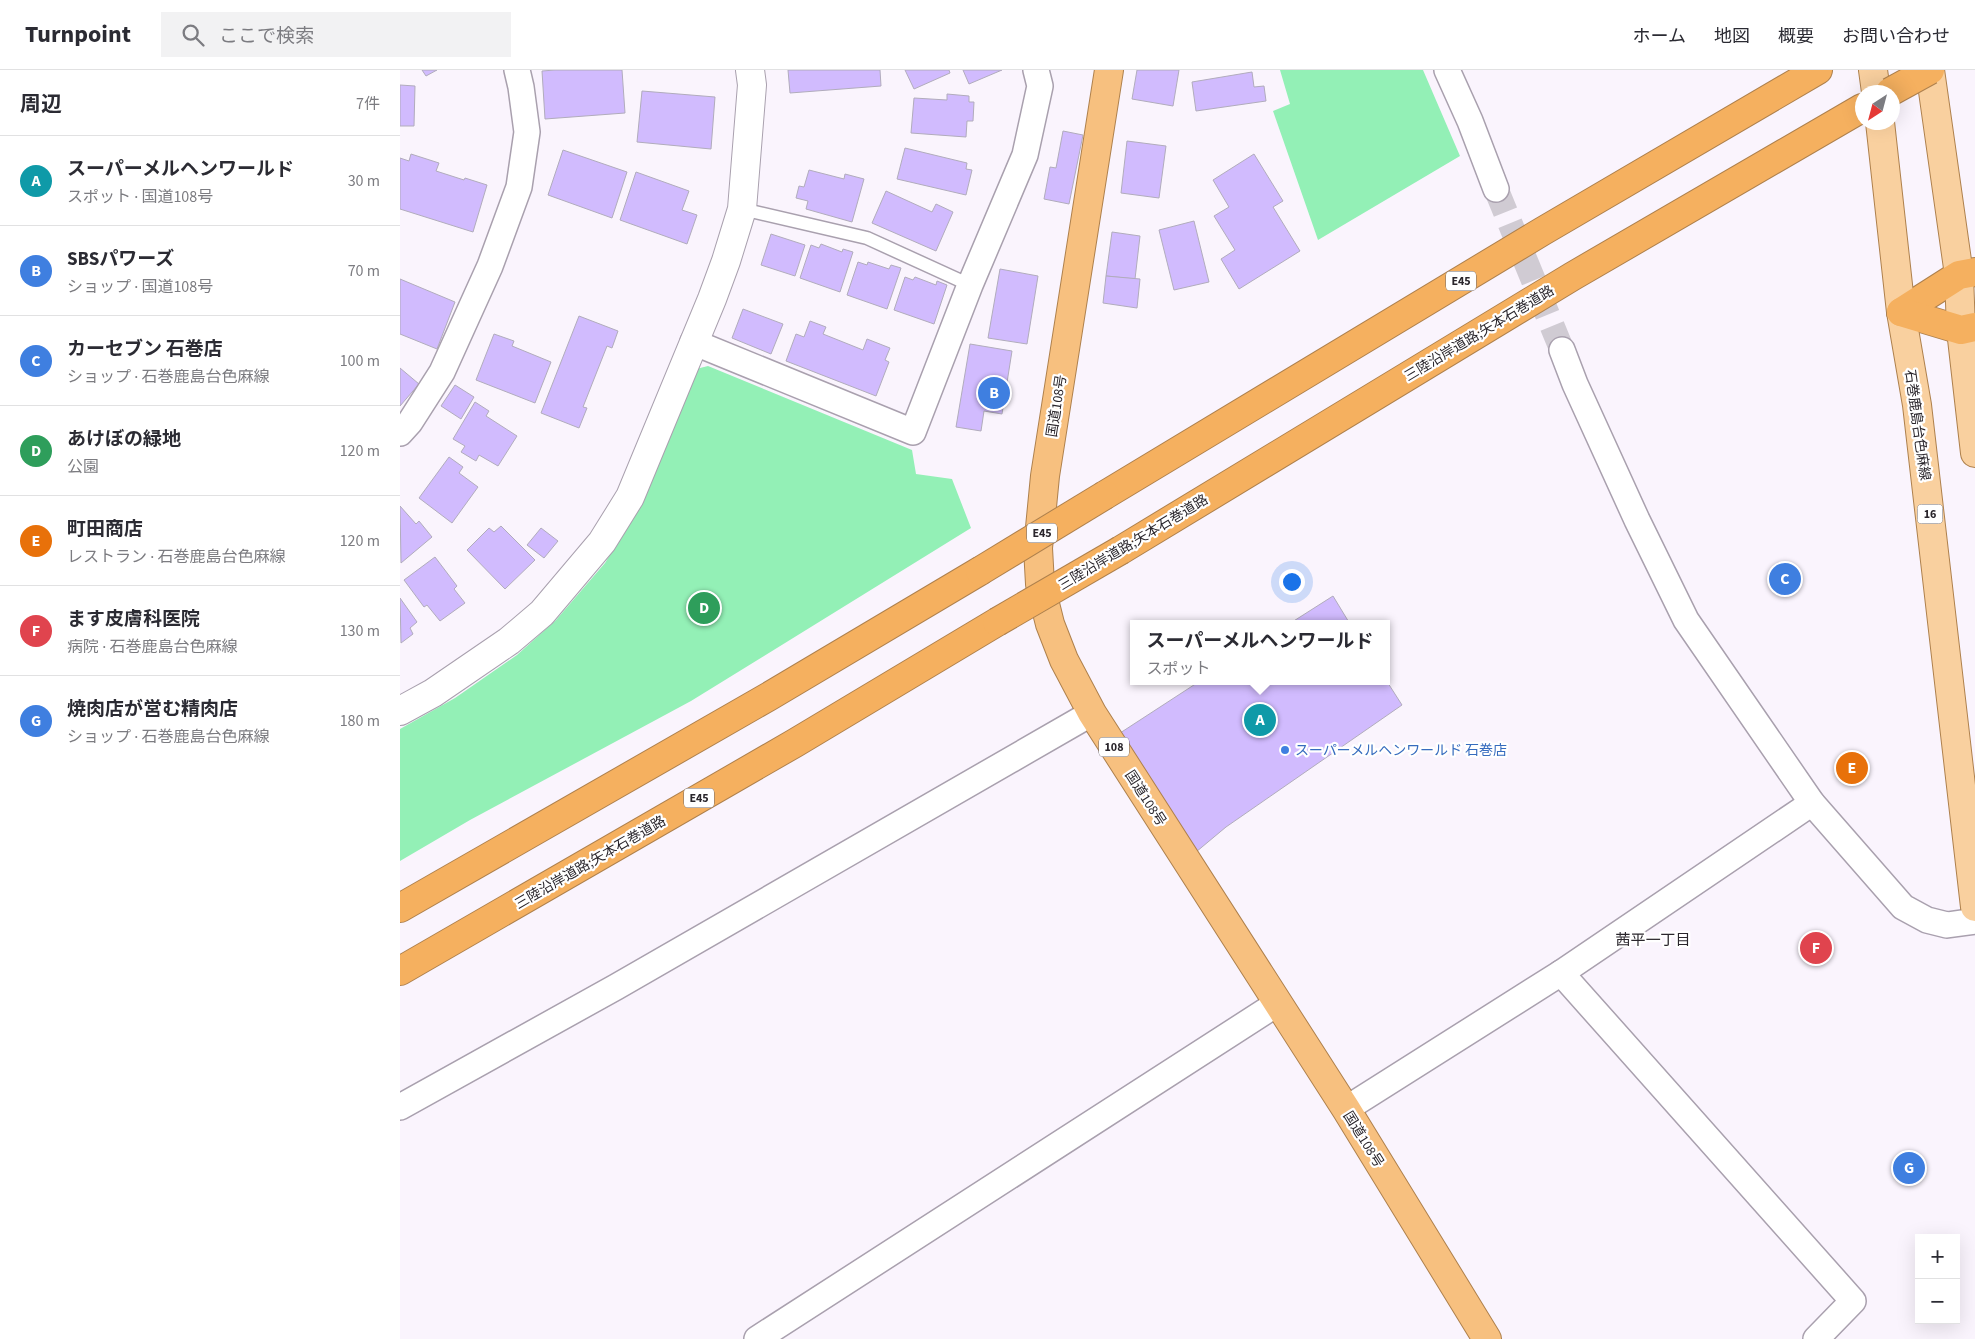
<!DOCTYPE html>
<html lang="ja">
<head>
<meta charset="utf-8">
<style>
  body { margin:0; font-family:"Source Sans 3","Noto Sans JP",sans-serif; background:#f2f2f3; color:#2b2b33 }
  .controls { position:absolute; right:15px; bottom:15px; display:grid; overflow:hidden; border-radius:0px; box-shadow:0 5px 20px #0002 }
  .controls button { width:45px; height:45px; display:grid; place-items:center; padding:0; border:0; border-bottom:1px solid #e1e1e2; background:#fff; color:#2b2b33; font:25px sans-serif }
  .compass { position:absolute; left:1455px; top:15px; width:45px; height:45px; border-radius:50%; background:#fff; box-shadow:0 5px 20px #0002; rotate:216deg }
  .you { position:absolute; left:891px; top:511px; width:18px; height:18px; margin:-12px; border:4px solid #fff; border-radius:50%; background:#1a73e8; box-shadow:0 0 0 8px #1a73e833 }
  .badge { display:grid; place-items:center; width:32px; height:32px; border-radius:50%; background:#2563eb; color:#fff; font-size:16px; font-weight:700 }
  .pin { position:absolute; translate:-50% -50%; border:2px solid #fff; box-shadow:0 1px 5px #0006 }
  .popup { position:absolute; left:730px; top:550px; width:260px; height:65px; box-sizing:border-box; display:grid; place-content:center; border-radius:0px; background:#fff; filter:drop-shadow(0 1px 4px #0005); font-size:16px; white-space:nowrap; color:#7c7c81 }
  .popup b { font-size:19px; color:#2b2b33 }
  .popup::after { content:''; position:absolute; left:50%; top:100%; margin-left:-10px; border:10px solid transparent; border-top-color:#fff }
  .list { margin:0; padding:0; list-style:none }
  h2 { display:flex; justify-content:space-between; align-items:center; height:65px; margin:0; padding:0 20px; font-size:21px }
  h2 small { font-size:16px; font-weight:400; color:#7c7c81 }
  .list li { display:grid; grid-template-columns:32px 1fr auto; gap:15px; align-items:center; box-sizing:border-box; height:90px; padding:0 20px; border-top:1px solid #e1e1e2 }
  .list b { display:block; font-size:19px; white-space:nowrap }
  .list p { margin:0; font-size:16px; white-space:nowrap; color:#7c7c81 }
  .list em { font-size:16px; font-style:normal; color:#7c7c81 }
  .icon { flex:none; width:28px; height:28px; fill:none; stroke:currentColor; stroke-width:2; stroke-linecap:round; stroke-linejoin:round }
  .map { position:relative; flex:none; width:1575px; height:1269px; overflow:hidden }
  header { display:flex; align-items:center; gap:30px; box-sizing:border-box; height:70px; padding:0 25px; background:#fff; border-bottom:1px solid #e1e1e2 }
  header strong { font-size:24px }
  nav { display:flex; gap:28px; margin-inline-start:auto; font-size:18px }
  .search { width:350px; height:45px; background:#f2f2f3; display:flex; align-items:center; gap:12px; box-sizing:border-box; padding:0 18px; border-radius:0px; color:#7c7c81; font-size:19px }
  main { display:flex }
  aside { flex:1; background:#fff }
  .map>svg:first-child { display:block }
  .green { fill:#93f0b6 }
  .building { fill:#d1bbfe; stroke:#b1acbc }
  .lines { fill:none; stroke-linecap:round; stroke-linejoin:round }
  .minor-tunnel { stroke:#d0cbd3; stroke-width:25; stroke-dasharray:25 12; stroke-linecap:butt }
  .service-casing { stroke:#a9a0ae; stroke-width:15 }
  .minor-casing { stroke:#a9a0ae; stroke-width:28 }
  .tertiary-casing { stroke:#a9a0ae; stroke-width:30 }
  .primary-casing { stroke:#ae804d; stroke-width:30 }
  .trunk-casing { stroke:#ae804d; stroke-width:30 }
  .motorway-casing { stroke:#ae804d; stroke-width:30 }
  .service { stroke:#fff; stroke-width:12 }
  .minor { stroke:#fff; stroke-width:25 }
  .tertiary { stroke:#fff; stroke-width:28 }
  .primary { stroke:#f9d09f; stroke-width:28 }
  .trunk { stroke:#f7c07f; stroke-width:28 }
  .motorway { stroke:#f5b05f; stroke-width:28 }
  .motorway-bridge-casing { stroke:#ae804d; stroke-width:30; stroke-linecap:butt }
  .motorway-bridge { stroke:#f5b05f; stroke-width:28 }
  .shop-dot { fill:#3f7fe0; stroke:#fff; stroke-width:2 }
  .labels { text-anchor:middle; stroke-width:4.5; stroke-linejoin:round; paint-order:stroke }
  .shield { fill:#fff; stroke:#6a676b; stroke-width:1 }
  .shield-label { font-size:12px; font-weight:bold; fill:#2a262c }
  .street-label { font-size:14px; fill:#2a262c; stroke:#fff }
  .shop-label { font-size:14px; fill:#366cbe; stroke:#fff; text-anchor:start }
  .neighbourhood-label { font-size:15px; fill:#2a262c; stroke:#fff }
</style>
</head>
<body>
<header>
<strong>Turnpoint</strong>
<div class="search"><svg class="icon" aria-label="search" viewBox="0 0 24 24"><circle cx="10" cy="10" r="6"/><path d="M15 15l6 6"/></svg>ここで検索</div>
<nav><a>ホーム</a><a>地図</a><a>概要</a><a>お問い合わせ</a></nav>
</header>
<main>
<aside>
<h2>周辺<small>7件</small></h2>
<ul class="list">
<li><span class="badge" style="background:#0f9aa8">A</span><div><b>スーパーメルヘンワールド</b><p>スポット · 国道108号</p></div><em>30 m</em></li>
<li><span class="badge" style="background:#3f7fe0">B</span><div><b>SBSパワーズ</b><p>ショップ · 国道108号</p></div><em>70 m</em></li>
<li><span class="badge" style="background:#3f7fe0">C</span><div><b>カーセブン 石巻店</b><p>ショップ · 石巻鹿島台色麻線</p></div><em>100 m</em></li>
<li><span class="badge" style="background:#2e9e5b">D</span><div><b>あけぼの緑地</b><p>公園</p></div><em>120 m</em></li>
<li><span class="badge" style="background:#e8710a">E</span><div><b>町田商店</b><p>レストラン · 石巻鹿島台色麻線</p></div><em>120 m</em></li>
<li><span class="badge" style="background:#e0444e">F</span><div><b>ます皮膚科医院</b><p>病院 · 石巻鹿島台色麻線</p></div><em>130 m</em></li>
<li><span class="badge" style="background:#3f7fe0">G</span><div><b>焼肉店が営む精肉店</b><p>ショップ · 石巻鹿島台色麻線</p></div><em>180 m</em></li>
</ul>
</aside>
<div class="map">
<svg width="1575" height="1269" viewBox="0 0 1575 1269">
  <rect width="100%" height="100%" fill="#faf4fd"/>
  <!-- green -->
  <g class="green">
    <polygon points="880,0 1023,0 1060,86 918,170 873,41 890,34"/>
    <polygon points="308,296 512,380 516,404 552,409 571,458 291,631 70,750 0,791 0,659 55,628 117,585 156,550 205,493 246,426 296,299"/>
  </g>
  <!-- building -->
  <g class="building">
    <polygon points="22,0 37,0 26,6"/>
    <polygon points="155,0 222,0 225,43 145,49 142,1"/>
    <polygon points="388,0 480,0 481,16 390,23"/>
    <polygon points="505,0 549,0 550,3 514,19"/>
    <polygon points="563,0 602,0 569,14"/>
    <polygon points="737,0 779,0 773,36 732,29"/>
    <polygon points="852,2 854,17 864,16 866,31 796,41 792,12"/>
    <polygon points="0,15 15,16 14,56 0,56"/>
    <polygon points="242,21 315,27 311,79 237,72"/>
    <polygon points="547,24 569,26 569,32 574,32 573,51 567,51 566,67 511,63 514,28 547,30"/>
    <polygon points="663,61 683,65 669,134 644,129 650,97 656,98"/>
    <polygon points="727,71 766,76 759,128 721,123"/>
    <polygon points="505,78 567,93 566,99 572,100 566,125 497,109"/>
    <polygon points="163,80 227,102 212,148 148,125"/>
    <polygon points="11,84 39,93 36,101 64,110 65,108 87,115 73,162 0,139 0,88 9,91"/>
    <polygon points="854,84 883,131 873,137 900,181 839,219 821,189 835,180 814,146 829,137 813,110"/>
    <polygon points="409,100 444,109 445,104 464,109 452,152 406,139 408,131 396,128 399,116 404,117"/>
    <polygon points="236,102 289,121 282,140 297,145 287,174 220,150"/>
    <polygon points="486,121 532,142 536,134 553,142 536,181 472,153"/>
    <polygon points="794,151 809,212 774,220 759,160"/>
    <polygon points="712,162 740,166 735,209 706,206"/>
    <polygon points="371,164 405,175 395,206 361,195"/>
    <polygon points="421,174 442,182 443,179 453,182 440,222 400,208 411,175 419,178"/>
    <polygon points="458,192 467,195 468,192 489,199 491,195 501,198 487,239 447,225"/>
    <polygon points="600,199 638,206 627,274 588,268"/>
    <polygon points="706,206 740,209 737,238 703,233"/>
    <polygon points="505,207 513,210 515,207 536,215 537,211 547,215 534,254 494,240"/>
    <polygon points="0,209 55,232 37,279 0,264"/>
    <polygon points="343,239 383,254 371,284 332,268"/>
    <polygon points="179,246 218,261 212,278 207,276 183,337 187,338 179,358 141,343"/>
    <polygon points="410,251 426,257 423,264 463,280 467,269 490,278 485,290 489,292 476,326 386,291 396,264 404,267"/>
    <polygon points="94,264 114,271 112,276 151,292 135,333 76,310"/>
    <polygon points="570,274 612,281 602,344 584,341 581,361 556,357"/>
    <polygon points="0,298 19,314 0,336"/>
    <polygon points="55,315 74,327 61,349 41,336"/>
    <polygon points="75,332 89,341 86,346 117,366 98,396 79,385 76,391 61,382 65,376 53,369"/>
    <polygon points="49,387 63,397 59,403 78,417 52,453 19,428"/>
    <polygon points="0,436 16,454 19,451 32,467 1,493"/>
    <polygon points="101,456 135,490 105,519 67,480 89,458 94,462"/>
    <polygon points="141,458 158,471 144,488 127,475"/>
    <polygon points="35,487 57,516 54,519 65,533 40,551 27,535 24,537 4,510"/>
    <polygon points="933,526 950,554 889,554"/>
    <polygon points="0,528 17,552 10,558 13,564 1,573"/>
    <polygon points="986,610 1002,635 826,757 796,782 717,665 800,611"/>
  </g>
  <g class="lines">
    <!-- minor-tunnel -->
    <polyline class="minor-tunnel" points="1096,119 1162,280"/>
    <defs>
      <polyline id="service" points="342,139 467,168 570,215"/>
      <g id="minor">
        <polyline points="1047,0 1070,51 1096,119"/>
        <polyline points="293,272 513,362 570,215 625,85 640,16 636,0"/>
        <polyline points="1162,280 1175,314 1237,450 1286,550 1412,733 1503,837 1527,850 1547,855 1575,851"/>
        <polyline points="0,363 10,352 42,302 90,196 119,117 127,62 121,17 117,0"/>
        <polyline points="1161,903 1453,1231 1416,1269"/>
        <polyline points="0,1037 216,917 692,643"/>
        <polyline points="946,1039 1161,903 1412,733"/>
        <polyline points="357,1269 878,933"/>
      </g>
      <polyline id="tertiary" points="0,641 33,623 109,571 142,543 202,472 230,427 312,229 326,191 342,139 352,15 350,0"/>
      <g id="primary">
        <polyline points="1473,0 1476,22"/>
        <polyline points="1530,0 1559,205 1561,260 1575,383"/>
        <polyline points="1480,52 1501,242 1517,335 1575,837"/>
      </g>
      <polyline id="trunk" points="709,0 645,406 638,478 640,514 650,554 664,590 692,643 946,1039 1087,1269"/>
      <g id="motorway">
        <polyline points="1501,242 1559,205 1575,202"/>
        <polyline points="1501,242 1561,260 1575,257"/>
        <polyline points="705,425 1143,161 1418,0"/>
        <polyline points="721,480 1173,206 1462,38"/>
        <polyline points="0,838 368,627 580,501"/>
        <polyline points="0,901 395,673 597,552"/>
      </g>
    </defs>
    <!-- service casing -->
    <use href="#service" class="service-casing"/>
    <!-- minor casing -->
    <use href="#minor" class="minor-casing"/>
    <!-- tertiary casing -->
    <use href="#tertiary" class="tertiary-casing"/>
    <!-- primary casing -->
    <use href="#primary" class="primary-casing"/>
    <!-- trunk casing -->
    <use href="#trunk" class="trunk-casing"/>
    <!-- motorway casing -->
    <use href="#motorway" class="motorway-casing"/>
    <!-- service -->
    <use href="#service" class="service"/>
    <!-- minor -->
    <use href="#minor" class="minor"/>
    <!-- tertiary -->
    <use href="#tertiary" class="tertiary"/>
    <!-- primary -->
    <use href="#primary" class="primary"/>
    <!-- trunk -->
    <use href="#trunk" class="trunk"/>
    <!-- motorway -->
    <use href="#motorway" class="motorway"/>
    <defs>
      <g id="motorway-bridge">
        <polyline points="1490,22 1530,0"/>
        <polyline points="580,501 705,425"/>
        <polyline points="597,552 721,480"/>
      </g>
    </defs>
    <!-- motorway-bridge casing -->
    <use href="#motorway-bridge" class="motorway-bridge-casing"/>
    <!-- motorway-bridge -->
    <use href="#motorway-bridge" class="motorway-bridge"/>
  </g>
  <!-- markers -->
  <circle class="shop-dot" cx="885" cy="680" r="5"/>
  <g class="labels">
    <!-- shield labels -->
    <g class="shield">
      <rect x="1046" y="201.5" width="30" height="19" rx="4"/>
      <rect x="1517.5" y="434.5" width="25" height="19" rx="4"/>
      <rect x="627" y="453.5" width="30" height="19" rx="4"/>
      <rect x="699" y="667.5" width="30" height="19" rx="4"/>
      <rect x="284" y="718.5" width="30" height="19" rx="4"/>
    </g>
    <g class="shield-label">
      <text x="1061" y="215">E45</text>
      <text x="1530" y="448">16</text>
      <text x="642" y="467">E45</text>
      <text x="714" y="681">108</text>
      <text x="299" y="732">E45</text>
    </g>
    <!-- street labels -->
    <g class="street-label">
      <text transform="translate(1079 263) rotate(-31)" y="5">三陸沿岸道路;矢本石巻道路</text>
      <text transform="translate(656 336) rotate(-81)" y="5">国道108号</text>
      <text transform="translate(1518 355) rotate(82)" y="5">石巻鹿島台色麻線</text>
      <text transform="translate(733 472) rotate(-31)" y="5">三陸沿岸道路;矢本石巻道路</text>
      <text transform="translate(746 728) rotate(57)" y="5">国道108号</text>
      <text transform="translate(190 792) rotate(-30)" y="5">三陸沿岸道路;矢本石巻道路</text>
      <text transform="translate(964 1069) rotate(58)" y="5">国道108号</text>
    </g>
    <!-- shop labels -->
    <g class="shop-label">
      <text x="895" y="685">スーパーメルヘンワールド 石巻店</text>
    </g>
    <!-- neighbourhood labels -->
    <g class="neighbourhood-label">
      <text x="1253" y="875">茜平一丁目</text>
    </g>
  </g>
</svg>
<div class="controls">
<button>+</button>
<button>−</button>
</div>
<svg class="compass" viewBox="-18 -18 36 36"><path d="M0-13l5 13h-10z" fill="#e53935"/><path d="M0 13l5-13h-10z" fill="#7c7c81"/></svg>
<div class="you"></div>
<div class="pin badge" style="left:860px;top:650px;background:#0f9aa8">A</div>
<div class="popup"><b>スーパーメルヘンワールド</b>スポット</div>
<div class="pin badge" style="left:594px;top:323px;background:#3f7fe0">B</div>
<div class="pin badge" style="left:1385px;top:509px;background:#3f7fe0">C</div>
<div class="pin badge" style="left:304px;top:538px;background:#2e9e5b">D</div>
<div class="pin badge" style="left:1452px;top:698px;background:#e8710a">E</div>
<div class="pin badge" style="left:1416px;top:878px;background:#e0444e">F</div>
<div class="pin badge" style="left:1509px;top:1098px;background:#3f7fe0">G</div>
</div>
</main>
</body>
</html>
